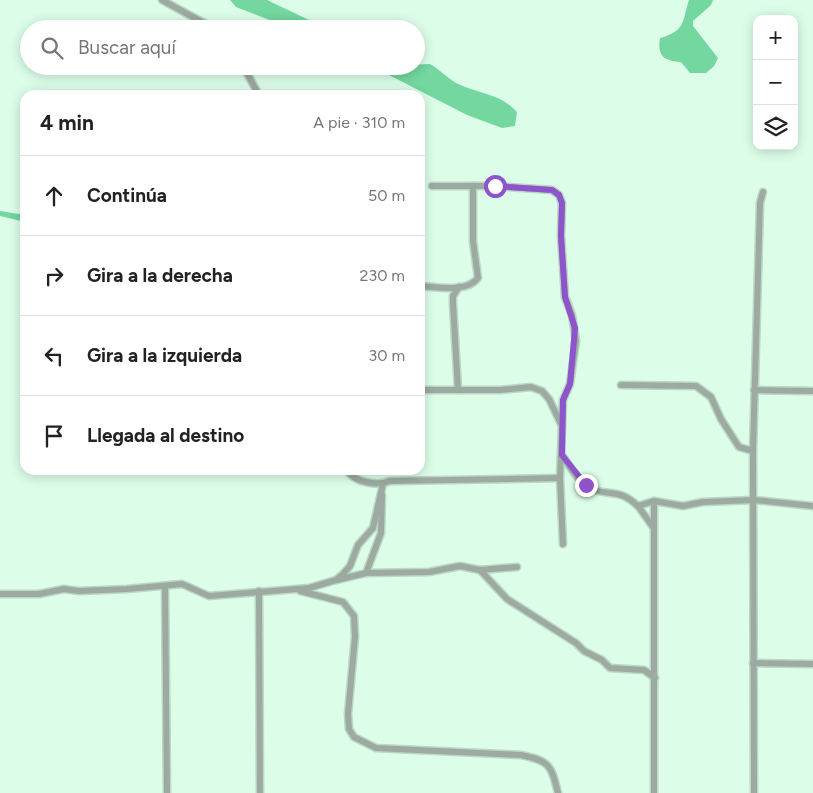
<!DOCTYPE html>
<html lang="es">
<head>
<meta charset="utf-8">
<style>
  body { margin:0; font-family:Figtree,sans-serif; background:#f6f6f6; color:#222 }
  .controls { position:absolute; right:15px; top:15px; display:grid; overflow:hidden; border-radius:10px; box-shadow:0 2px 12px #0003 }
  .controls button { width:45px; height:45px; display:grid; place-items:center; padding:0; border:0; border-bottom:1px solid #e0e0e0; background:#fff; color:#222; font:25px sans-serif }
  .stop { position:absolute; width:15px; height:15px; margin:-11px; border:4px solid #8e54cb; border-radius:50%; background:#fff }
  .stop.end { background:#8e54cb; border-color:#fff; box-shadow:0 1px 5px #0008 }
  .list { margin:0; padding:0; list-style:none }
  h2 { display:flex; justify-content:space-between; align-items:center; height:65px; margin:0; padding:0 20px; font-size:21px }
  h2 small { font-size:16px; font-weight:400; color:#767676 }
  .list li { display:grid; grid-template-columns:32px 1fr auto; gap:15px; align-items:center; box-sizing:border-box; height:80px; padding:0 20px; border-top:1px solid #e0e0e0 }
  .list b { display:block; font-size:19px; white-space:nowrap }
  .list em { font-size:16px; font-style:normal; color:#767676 }
  .icon { flex:none; width:28px; height:28px; fill:none; stroke:currentColor; stroke-width:2; stroke-linecap:round; stroke-linejoin:round }
  .map { position:relative; flex:none; width:813px; height:793px; overflow:hidden }
  .search { position:absolute; background:#fff; box-shadow:0 2px 12px #0003; left:20px; top:20px; width:405px; height:55px; display:flex; align-items:center; gap:12px; box-sizing:border-box; padding:0 18px; border-radius:28px; color:#767676; font-size:19px }
  .panel { position:absolute; background:#fff; box-shadow:0 2px 12px #0003; left:20px; top:90px; width:405px; height:385px; border-radius:15px }
  .map>svg:first-child { display:block }
  .water { fill:#73d79f }
  .lines { fill:none; stroke-linecap:round; stroke-linejoin:round }
  .minor-casing { stroke:#bad8c5; stroke-width:9 }
  .minor { stroke:#9caaa1; stroke-width:6 }
  .route { stroke:#8e54cb; stroke-width:6 }
</style>
</head>
<body>
<div class="map">
<svg width="813" height="793" viewBox="0 0 813 793">
  <rect width="100%" height="100%" fill="#dcfee9"/>
  <!-- water -->
  <g class="water">
    <polygon points="230,0 267,0 328,29 293,29 236,7"/>
    <path d="M689,0h24l-2,5 -18,16v5l25,32 -4,8 -8,7h-16l-9,-11c-17,-1 -24,-6 -21,-24 26,-7 22,-17 29,-38z"/>
    <path d="M430,64c9,5 19,15 26,19 22,11 44,10 61,29l-2,14 -13,2 -35,-13 -78,-40 -9,-9z"/>
    <polygon points="0,211 25,215 25,222 0,216"/>
  </g>
  <g class="lines">
    <defs>
      <g id="minor">
        <polyline points="162,0 215,29"/>
        <polyline points="243,66 259,95"/>
        <polyline points="432,186 495,186 552,190 559,195 562,203 561,236 565,297 572,315 576,341 570,384 563,400 560,478 563,544"/>
        <path d="M420,286c17,1 47,7 58,-8l-5,-37v-55"/>
        <polyline points="621,385 696,386 711,397 721,419 739,447 753,451"/>
        <polyline points="420,390 500,390 531,387 542,391 549,399 562,426"/>
        <polyline points="458,390 453,304 453,296 459,287"/>
        <polyline points="754,390 813,391"/>
        <path d="M562,455c8,12 18,30 32,35 20,6 25,-1 44,16l16,-5 29,5 20,-4 51,-2 59,6"/>
        <path d="M347,470c7,13 31,16 43,11l170,-3"/>
        <polyline points="638,506 653,527"/>
        <polyline points="480,570 507,599 576,643 584,651 602,660 610,668 644,670 655,678"/>
        <polyline points="366,573 429,572 460,566 480,570 517,567"/>
        <polyline points="337,580 366,573 381,533 382,495"/>
        <polyline points="165,587 167,793"/>
        <polyline points="259,591 260,793"/>
        <path d="M300,591l43,11 11,14 1,21 -7,77 1,15 5,8 22,11 145,7c29,6 30,10 37,38"/>
        <polyline points="0,594 39,594 64,589 79,591 127,589 182,584 209,596 309,588 336,580 343,574 350,566 358,545 373,528 383,484"/>
        <polyline points="753,663 813,664"/>
        <polyline points="654,793 654,501"/>
        <polyline points="754,793 753,451 760,203 763,192"/>
      </g>
    </defs>
    <!-- minor casing -->
    <use href="#minor" class="minor-casing"/>
    <!-- minor -->
    <use href="#minor" class="minor"/>
  </g>
  <g class="lines">
    <!-- route -->
    <polyline class="route" points="495,186 552,190 559,195 562,203 561,236 565,297 575,328 570,384 563,400 562,455 586,485"/>
  </g>
</svg>
<div class="controls">
<button>+</button>
<button>−</button>
<button><svg class="icon" aria-label="layers" viewBox="0 0 24 24"><path d="M12 4l9 5-9 5-9-5zM3 14l9 5 9-5"/></svg></button>
</div>
<div class="stop" style="left:495px;top:186px"></div>
<div class="stop end" style="left:586px;top:485px"></div>
<div class="search"><svg class="icon" aria-label="search" viewBox="0 0 24 24"><circle cx="10" cy="10" r="6"/><path d="M15 15l6 6"/></svg>Buscar aquí</div>
<section class="panel">
<h2>4 min<small>A pie · 310 m</small></h2>
<ul class="list">
<li><svg class="icon" aria-label="ahead" viewBox="0 0 24 24"><path d="M12 20V5M6 11l6-6 6 6"/></svg><div><b>Continúa</b></div><em>50 m</em></li>
<li><svg class="icon" aria-label="right" viewBox="0 0 24 24"><path d="M7 20v-9h11M14 6l5 5-5 5"/></svg><div><b>Gira a la derecha</b></div><em>230 m</em></li>
<li><svg class="icon" aria-label="left" viewBox="0 0 24 24"><path d="M17 20v-9H6M10 6l-5 5 5 5"/></svg><div><b>Gira a la izquierda</b></div><em>30 m</em></li>
<li><svg class="icon" aria-label="arrive" viewBox="0 0 24 24"><path d="M6 21V4h12l-3 4 3 4H6"/></svg><div><b>Llegada al destino</b></div></li>
</ul>
</section>
</div>
</body>
</html>
